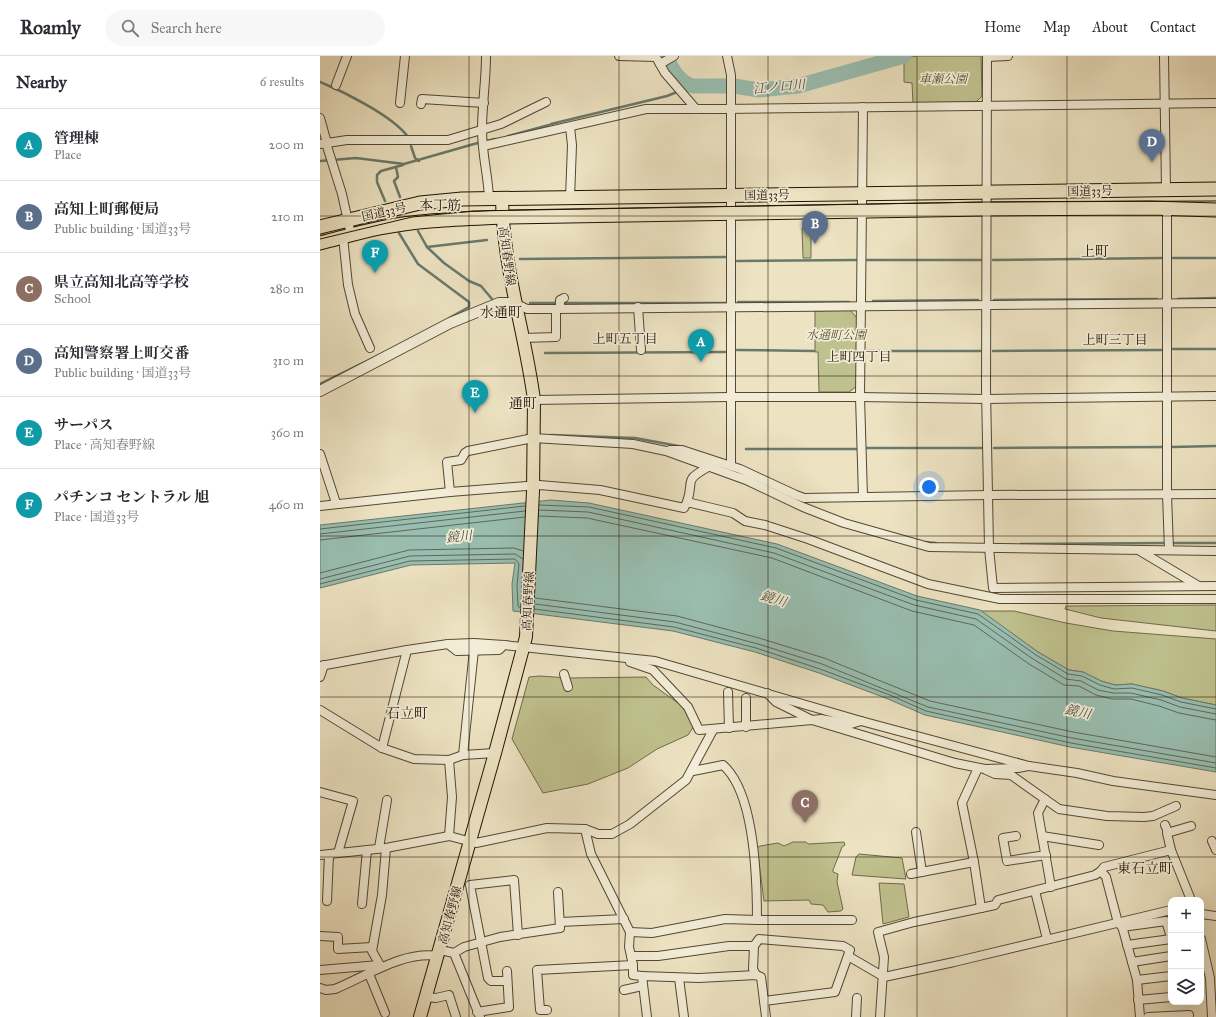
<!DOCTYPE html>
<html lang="en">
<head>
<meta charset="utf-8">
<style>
  body { margin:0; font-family:"IM FELL Great Primer","Noto Serif JP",serif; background:#f7f7f7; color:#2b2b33 }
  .controls { position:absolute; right:12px; bottom:12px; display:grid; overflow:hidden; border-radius:8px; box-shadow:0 4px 16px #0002 }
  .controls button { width:36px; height:36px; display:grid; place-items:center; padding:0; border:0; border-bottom:1px solid #e1e1e2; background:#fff; color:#2b2b33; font:20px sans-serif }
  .you { position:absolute; left:609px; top:431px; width:14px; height:14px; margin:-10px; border:3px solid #fff; border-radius:50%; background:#1a73e8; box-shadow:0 0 0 6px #1a73e833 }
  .badge { display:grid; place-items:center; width:26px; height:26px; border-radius:50%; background:#db2777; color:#fff; font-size:13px; font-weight:700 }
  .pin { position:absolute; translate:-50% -33px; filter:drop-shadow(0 1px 2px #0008) }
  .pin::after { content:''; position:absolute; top:21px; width:14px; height:12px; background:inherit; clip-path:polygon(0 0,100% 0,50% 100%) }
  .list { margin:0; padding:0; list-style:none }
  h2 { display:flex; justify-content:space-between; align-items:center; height:52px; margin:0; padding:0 16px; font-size:17px }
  h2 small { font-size:13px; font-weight:400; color:#7c7c81 }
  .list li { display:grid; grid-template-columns:26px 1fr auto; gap:12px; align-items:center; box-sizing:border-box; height:72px; padding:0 16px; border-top:1px solid #e1e1e2 }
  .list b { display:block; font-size:15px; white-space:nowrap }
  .list p { margin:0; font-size:13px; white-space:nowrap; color:#7c7c81 }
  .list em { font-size:13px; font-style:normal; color:#7c7c81 }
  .icon { flex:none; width:22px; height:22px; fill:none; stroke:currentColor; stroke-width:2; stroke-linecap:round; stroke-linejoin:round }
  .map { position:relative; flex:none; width:896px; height:961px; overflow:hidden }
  header { display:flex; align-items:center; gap:24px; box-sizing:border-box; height:56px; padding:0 20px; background:#fff; border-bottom:1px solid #e1e1e2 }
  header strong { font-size:19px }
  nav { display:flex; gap:22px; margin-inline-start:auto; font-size:14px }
  .search { width:280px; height:36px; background:#f7f7f7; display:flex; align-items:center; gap:10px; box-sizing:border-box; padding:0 14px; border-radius:22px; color:#7c7c81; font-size:15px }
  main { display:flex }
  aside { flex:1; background:#fff }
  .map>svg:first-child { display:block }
  .green { fill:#bfc18e; stroke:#706a49 }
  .water { fill:#99beb1; stroke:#697a6c }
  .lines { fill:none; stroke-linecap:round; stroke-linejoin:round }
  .shore { stroke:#5d685a; stroke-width:1 }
  .stream { stroke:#697a6c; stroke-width:2.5 }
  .river { stroke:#99beb1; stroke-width:15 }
  .minor-casing { stroke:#544734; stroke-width:10 }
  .tertiary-casing { stroke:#544734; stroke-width:12 }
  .primary-casing { stroke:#211304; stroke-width:14 }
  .trunk-casing { stroke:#211304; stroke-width:15 }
  .minor { stroke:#f3edd7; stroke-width:8 }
  .tertiary { stroke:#f3edd7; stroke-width:10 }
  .primary { stroke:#ede3c2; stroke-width:12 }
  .trunk { stroke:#ede3c2; stroke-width:13 }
  .tram { stroke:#211304; stroke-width:1 }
  .grid { fill:none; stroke:#211304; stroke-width:1; stroke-opacity:0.55 }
  .labels { text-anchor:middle; stroke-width:3.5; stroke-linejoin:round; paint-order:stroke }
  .park-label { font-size:12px; font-style:italic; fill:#585034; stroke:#f3edd7 }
  .street-label { font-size:12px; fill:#211304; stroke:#f3edd7 }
  .water-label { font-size:13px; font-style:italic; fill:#4b4f41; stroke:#f3edd7 }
  .neighbourhood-label { font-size:13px; fill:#211304; stroke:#f3edd7 }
  .quarter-label { font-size:14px; fill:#211304; stroke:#f3edd7 }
</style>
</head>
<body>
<header>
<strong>Roamly</strong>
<div class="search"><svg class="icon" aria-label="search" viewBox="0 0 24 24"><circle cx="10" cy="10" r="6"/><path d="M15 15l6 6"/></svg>Search here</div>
<nav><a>Home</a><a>Map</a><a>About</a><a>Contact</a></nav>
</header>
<main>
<aside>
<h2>Nearby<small>6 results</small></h2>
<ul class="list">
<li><span class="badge" style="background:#0f9aa8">A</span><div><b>管理棟</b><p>Place</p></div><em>200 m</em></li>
<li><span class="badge" style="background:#5c6f8a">B</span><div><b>高知上町郵便局</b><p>Public building · 国道33号</p></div><em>210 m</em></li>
<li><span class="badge" style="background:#8d6e63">C</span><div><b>県立高知北高等学校</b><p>School</p></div><em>280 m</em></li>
<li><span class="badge" style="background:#5c6f8a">D</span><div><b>高知警察署上町交番</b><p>Public building · 国道33号</p></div><em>310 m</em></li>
<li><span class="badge" style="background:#0f9aa8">E</span><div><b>サーパス</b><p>Place · 高知春野線</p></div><em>360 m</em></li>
<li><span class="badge" style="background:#0f9aa8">F</span><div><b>パチンコ セントラル 旭</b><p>Place · 国道33号</p></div><em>460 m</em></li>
</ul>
</aside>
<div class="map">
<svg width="896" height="961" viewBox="0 0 896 961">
  <rect width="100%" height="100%" fill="#ede3c2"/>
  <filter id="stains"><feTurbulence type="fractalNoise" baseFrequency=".005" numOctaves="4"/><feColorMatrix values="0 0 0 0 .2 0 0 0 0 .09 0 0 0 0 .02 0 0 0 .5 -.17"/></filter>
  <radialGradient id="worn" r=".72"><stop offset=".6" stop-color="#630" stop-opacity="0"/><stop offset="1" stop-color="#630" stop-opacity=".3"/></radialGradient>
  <!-- green -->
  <g class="green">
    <polygon points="598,0 661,0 662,40 655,47 593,47 592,27 584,26 584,2"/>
    <polygon points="482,172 491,172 491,202 483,202"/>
    <polygon points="530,254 537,262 537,330 529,336 499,336 498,296 495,296 495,255"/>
    <polygon points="896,549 896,575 781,562 745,553 746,550"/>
    <polygon points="660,555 694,555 746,567 793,575 896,583 896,649 862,642 843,635 812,628 795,629 781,625 763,616 749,614 718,596"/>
    <polygon points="220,620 248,622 326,621 333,629 365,652 374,670 368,679 337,693 308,712 268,728 223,737 192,683 209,621"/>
    <polygon points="473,786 486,786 488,788 524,786 525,789 522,791 513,814 513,816 518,818 517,826 523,853 521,855 508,856 503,849 491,848 489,844 444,845 437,792 440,790 458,787 464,790"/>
    <polygon points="539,798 582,802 586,823 532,819 536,801"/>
    <polygon points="559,827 584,828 589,861 563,868"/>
  </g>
  <!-- water -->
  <polygon class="water" points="231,444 269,447 457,488 597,540 660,554 718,596 749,614 763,616 781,625 795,629 812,628 843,635 862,642 896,649 896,716 750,691 605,659 568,643 499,617 435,596 353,575 193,555 192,528 195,507 91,509 0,532 0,469"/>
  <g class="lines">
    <!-- shore -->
    <g class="shore">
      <polyline points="219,449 269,451 456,492 596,544 658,558 716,599 748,618 762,620 780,629 794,633 812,632 842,639 861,646 896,653"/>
      <polyline points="219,454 268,456 454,497 594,549 656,563 713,603 746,623 761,625 778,634 793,637 811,637 841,644 860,651 896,658"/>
      <polyline points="219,460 267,462 452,502 592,555 654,569 709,608 744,629 759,630 776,639 792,643 811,643 839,650 859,657 896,664"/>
      <polyline points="0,473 205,450"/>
      <polyline points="0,478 205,455"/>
      <polyline points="0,484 205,461"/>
      <polyline points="0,517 89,494 194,492 203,495"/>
      <polyline points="0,523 90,500 195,498 203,503"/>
      <polyline points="0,528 90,505 195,503 199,508 197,529 198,550 200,552"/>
      <polyline points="215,542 357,560 439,582 504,602 610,645 753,676 896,701"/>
      <polyline points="215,548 355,566 438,588 502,608 608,651 752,682 896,707"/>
      <polyline points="214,553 354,571 436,592 500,613 570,639 606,655 751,687 896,712"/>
    </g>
    <!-- stream -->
    <g class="stream">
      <path d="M0,26c24,10 73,34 88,55"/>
      <polyline points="231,68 347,40 357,36 366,29"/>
      <polyline points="188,80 229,69"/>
      <polyline points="91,90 95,102 99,105"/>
      <polyline points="0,105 36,102 84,108 154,88 175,83"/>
      <polyline points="76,111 78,121 74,125 80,141"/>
      <polyline points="65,145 57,126 57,119 61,115 83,109"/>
      <polyline points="98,175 107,191 167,184"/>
      <polyline points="79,177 98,208 149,246 149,251 129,262"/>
      <polyline points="107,191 124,207 149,225 161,230 172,243"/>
      <polyline points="853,202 896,202"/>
      <polyline points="200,203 405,201"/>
      <polyline points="547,204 662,204"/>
      <polyline points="673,204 842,202"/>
      <polyline points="417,205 536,204"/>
      <polyline points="858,243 896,242"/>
      <polyline points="674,244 837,243"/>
      <polyline points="553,245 658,244"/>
      <polyline points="418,246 529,246"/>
      <polyline points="210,247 406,247"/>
      <polyline points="853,293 896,293"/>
      <polyline points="417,294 494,295"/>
      <polyline points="547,295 661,295"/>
      <polyline points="673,295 843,294"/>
      <polyline points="225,297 405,296"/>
      <polyline points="0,328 57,300"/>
      <polyline points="231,379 315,382 364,391"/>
      <polyline points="852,391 896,390"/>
      <polyline points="547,392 663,392"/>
      <polyline points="674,392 845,391"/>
      <polyline points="426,393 538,393"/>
      <polyline points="605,486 616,487"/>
      <polyline points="851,487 896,487"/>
      <polyline points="701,488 845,487"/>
    </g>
    <!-- river -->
    <path class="river" d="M345,0c7,12 14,27 28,30h41l25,4 39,-4 106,-30"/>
    <defs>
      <g id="minor">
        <path d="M166,0c0,25 -4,49 -4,74 0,24 6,45 7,68"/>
        <polyline points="299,0 336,1 345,17 376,53"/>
        <polyline points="407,0 411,19 411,410"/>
        <polyline points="667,0 666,333 669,492 673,532 896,530"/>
        <polyline points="844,0 846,133"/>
        <polyline points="667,1 688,0"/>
        <polyline points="340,8 354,0"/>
        <polyline points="16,29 27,0"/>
        <polyline points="80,47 85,0"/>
        <polyline points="101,48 102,43 164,47"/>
        <polyline points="0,62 7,87"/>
        <polyline points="250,71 252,89 250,142"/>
        <polyline points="6,87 22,138 31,179"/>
        <polyline points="0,88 27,84 128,84 181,68 226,46"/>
        <polyline points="163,90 326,53 403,53 896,47"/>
        <polyline points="847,153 847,438 849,494"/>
        <polyline points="23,181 28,229 35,258 50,292"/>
        <polyline points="195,247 207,253 236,253 896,247"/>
        <polyline points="318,251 321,294"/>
        <polyline points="240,253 240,244 244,242"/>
        <polyline points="203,282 236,281 236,253"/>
        <polyline points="214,344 410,341 540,341 667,343 896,340"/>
        <polyline points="350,394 362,394 420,413 476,439 484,442 669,439 896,438"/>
        <polyline points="0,398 16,447"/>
        <polyline points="130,436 127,406 141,404 145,397 148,395 213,382 313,388 346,395 426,424 483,451 524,467 609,491 896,495"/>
        <polyline points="543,441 540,341 543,51"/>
        <path d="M367,446c8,-23 -5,-20 21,-35"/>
        <polyline points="0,450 130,436 219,429 280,434 364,452 367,446 413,457 425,465 445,469 488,483 608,528 680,543 896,543"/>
        <polyline points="820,495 877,529"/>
        <polyline points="128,588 137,595 179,594 184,589"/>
        <polyline points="310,606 333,614 368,651 379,674 492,664 635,707 665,713 698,712 708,710"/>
        <polyline points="0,610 87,594 128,588 154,587 184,589 335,605 541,665 709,710 757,717 793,725 896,739"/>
        <polyline points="244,618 248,631"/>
        <polyline points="0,621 4,609"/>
        <polyline points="408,636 409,672"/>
        <polyline points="447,637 456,646 492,664 501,663 531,668 541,665"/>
        <polyline points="426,642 426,671"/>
        <polyline points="0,654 62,692 94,703 129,704 143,699 175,697"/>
        <polyline points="62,692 87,594"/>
        <polyline points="143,699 154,594"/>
        <polyline points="129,704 132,741 129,780"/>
        <polyline points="658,712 642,747 654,806 661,852 675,849 678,844 775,819 781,815 786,821 798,867 802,870 817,924 820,961"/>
        <polyline points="666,714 675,718 691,719 739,753 787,760 824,761 833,760 856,750"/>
        <polyline points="0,736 33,745 18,797"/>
        <polyline points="725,743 718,757 731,831"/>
        <polyline points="845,769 848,776"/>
        <polyline points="596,776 602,816"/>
        <polyline points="696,780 683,782 687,805 726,799"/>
        <polyline points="722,780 779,789"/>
        <polyline points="892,785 896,794"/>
        <polyline points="59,792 67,744"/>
        <polyline points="851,794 847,777 871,770"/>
        <polyline points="0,799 66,792 129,780 156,787 227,772 265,773 278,778 292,778 310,768 366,724 393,674"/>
        <polyline points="781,815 784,811 851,794 871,844"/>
        <polyline points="591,818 654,806"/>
        <polyline points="715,835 727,883"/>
        <polyline points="7,845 9,799"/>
        <polyline points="42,848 47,794"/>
        <polyline points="881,858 896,860"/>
        <polyline points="437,864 532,864"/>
        <polyline points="240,866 304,863"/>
        <polyline points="802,871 846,865 851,881"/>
        <path d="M310,876l22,1 73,-14 32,1c0,-40 -2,-127 -34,-155l-30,6"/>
        <polyline points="0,880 18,881 18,893 52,891"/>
        <polyline points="881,883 890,922 892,961"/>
        <polyline points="807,889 851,883"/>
        <polyline points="434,890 433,913 436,919"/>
        <polyline points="120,894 134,897 144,891 180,881 240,872 238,836"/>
        <polyline points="134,897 160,961"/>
        <polyline points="311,900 338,900 409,890 434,890 439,883 523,890 530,894 515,936 444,945"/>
        <polyline points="528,900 564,921 634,906 851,854"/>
        <polyline points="812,906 851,900"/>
        <polyline points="313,909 313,919 322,920 327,961"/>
        <polyline points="61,911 52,895 62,839 66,792"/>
        <polyline points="0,914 59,909"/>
        <polyline points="49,918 65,957"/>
        <polyline points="322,920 379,922 436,919 441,921 446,961"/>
        <polyline points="359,922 364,961"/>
        <polyline points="817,924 851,920"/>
        <polyline points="187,925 171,925 168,922 150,829 194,824 198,879"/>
        <path d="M0,932l6,2 9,-1c32,-13 67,-38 103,-33"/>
        <polyline points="304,934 322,930"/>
        <polyline points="106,941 116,942 129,939 136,961"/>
        <polyline points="818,944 851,941"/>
        <polyline points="227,954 220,954 217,914 313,909 309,891 310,876 271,798 265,773"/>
        <polyline points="157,956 189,951 187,915"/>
        <polyline points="536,961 537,942"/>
        <polyline points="560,961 564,901 558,876 594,866 661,852"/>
        <polyline points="828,961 869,959"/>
      </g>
      <polyline id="tertiary" points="0,335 130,267 179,247 195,247"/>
      <path id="primary" d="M100,961l75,-264 31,-116 7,-146 1,-91c-9,-69 -31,-131 -32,-202"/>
      <g id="trunk">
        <polyline points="0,171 100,147 142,143 896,133"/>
        <path d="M0,187c20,-5 40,-11 60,-15 40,-8 81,-9 122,-11l485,-8 163,-1 66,2"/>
      </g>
    </defs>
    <!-- minor casing -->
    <use href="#minor" class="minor-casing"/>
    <!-- tertiary casing -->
    <use href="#tertiary" class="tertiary-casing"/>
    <!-- primary casing -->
    <use href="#primary" class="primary-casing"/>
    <!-- trunk casing -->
    <use href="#trunk" class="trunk-casing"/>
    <!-- minor -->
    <use href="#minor" class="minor"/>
    <!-- tertiary -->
    <use href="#tertiary" class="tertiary"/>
    <!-- primary -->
    <use href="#primary" class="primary"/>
    <!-- trunk -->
    <use href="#trunk" class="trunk"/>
    <!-- tram -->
    <polyline class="tram" points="0,183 92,161 153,155 667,146 896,145"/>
  </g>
  <!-- grid -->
  <path class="grid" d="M149,0v961M299,0v961M448,0v961M597,0v961M747,0v961M0,160h896M0,320h896M0,480h896M0,641h896M0,801h896"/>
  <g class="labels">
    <!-- park labels -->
    <g class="park-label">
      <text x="623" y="27">車瀬公園</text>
      <text x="516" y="283">水通町公園</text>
    </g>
    <!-- street labels -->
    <g class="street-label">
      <text transform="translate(770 135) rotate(-1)" y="4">国道33号</text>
      <text transform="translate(447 139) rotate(-1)" y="4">国道33号</text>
      <text transform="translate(64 156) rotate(-13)" y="4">国道33号</text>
      <text transform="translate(187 200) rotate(82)" y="4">高知春野線</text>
      <text transform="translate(208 545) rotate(-87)" y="4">高知春野線</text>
      <text transform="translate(130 859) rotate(-75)" y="4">高知春野線</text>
    </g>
    <!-- water labels -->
    <g class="water-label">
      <text transform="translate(459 30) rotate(-5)" y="5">江ノ口川</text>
      <text transform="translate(139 480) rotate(-6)" y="5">鏡川</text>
      <text transform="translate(454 542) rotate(17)" y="5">鏡川</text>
      <text transform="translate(758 655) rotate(12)" y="5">鏡川</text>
    </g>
    <!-- neighbourhood labels -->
    <g class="neighbourhood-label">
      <text x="305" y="287">上町五丁目</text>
      <text x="795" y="288">上町三丁目</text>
      <text x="539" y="305">上町四丁目</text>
    </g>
    <!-- quarter labels -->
    <g class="quarter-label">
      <text x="120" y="154">本丁筋</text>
      <text x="775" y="200">上町</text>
      <text x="181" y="261">水通町</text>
      <text x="203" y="352">通町</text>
      <text x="87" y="662">石立町</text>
      <text x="825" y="817">東石立町</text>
    </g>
  </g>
  <rect width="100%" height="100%" filter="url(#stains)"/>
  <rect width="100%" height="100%" fill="url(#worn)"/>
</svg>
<div class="controls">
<button>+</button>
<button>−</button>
<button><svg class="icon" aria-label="layers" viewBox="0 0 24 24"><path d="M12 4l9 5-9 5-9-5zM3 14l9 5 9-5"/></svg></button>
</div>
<div class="you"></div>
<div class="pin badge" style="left:381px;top:306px;background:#0f9aa8">A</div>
<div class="pin badge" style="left:495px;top:188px;background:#5c6f8a">B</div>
<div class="pin badge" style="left:485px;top:767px;background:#8d6e63">C</div>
<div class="pin badge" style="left:832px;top:106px;background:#5c6f8a">D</div>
<div class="pin badge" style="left:155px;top:357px;background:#0f9aa8">E</div>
<div class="pin badge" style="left:55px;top:217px;background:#0f9aa8">F</div>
</div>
</main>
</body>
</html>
